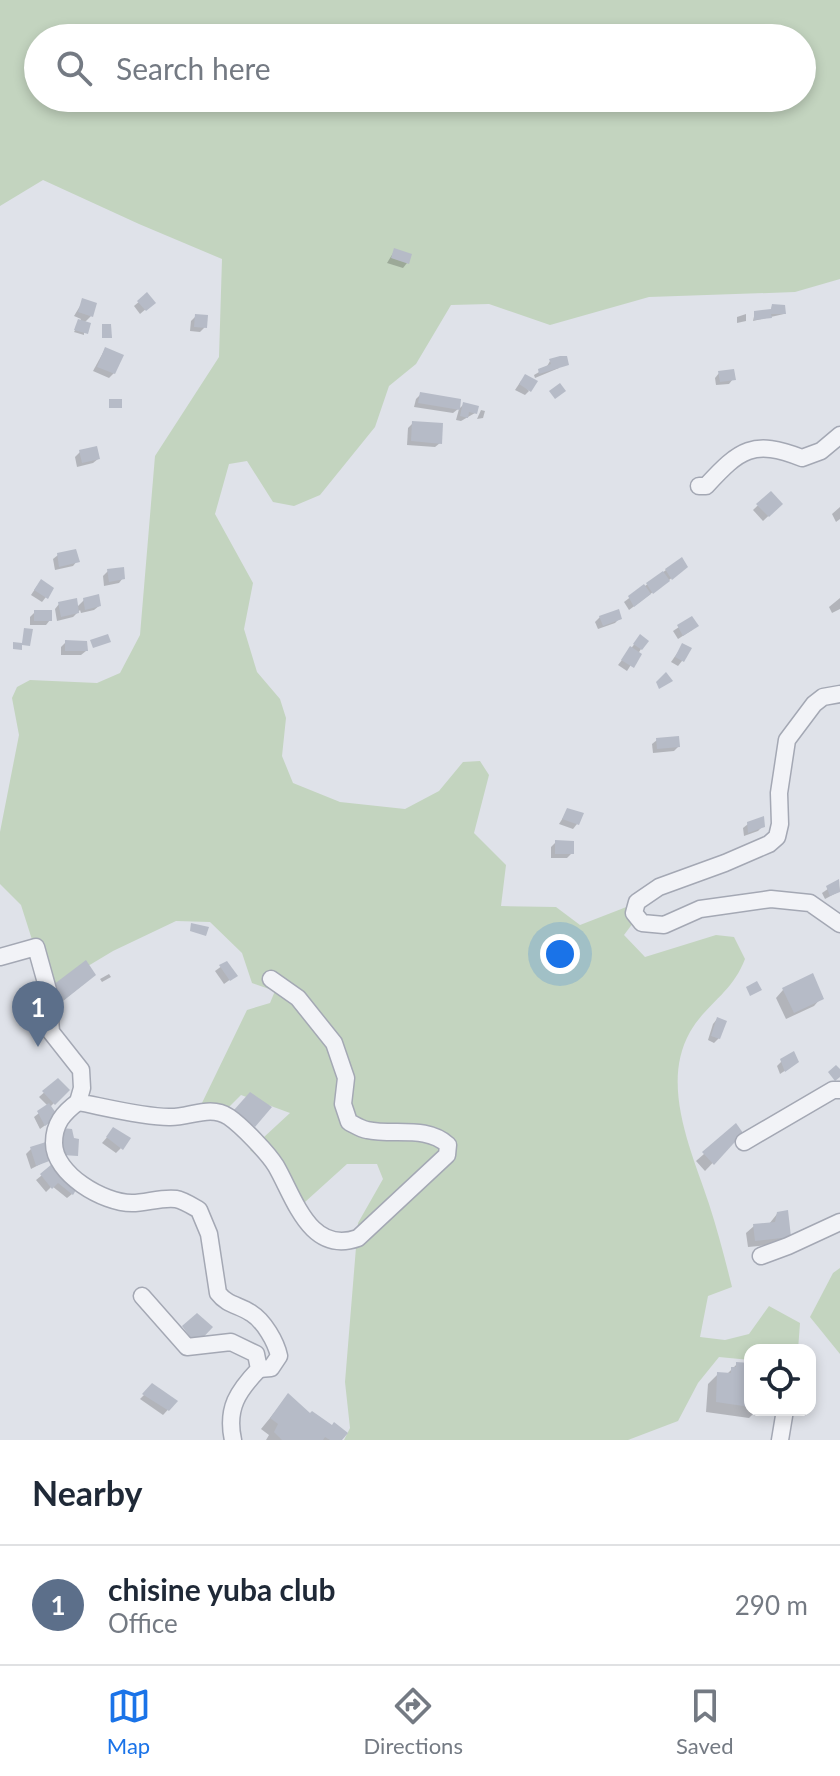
<!DOCTYPE html>
<html lang="en">
<head>
<meta charset="utf-8">
<style>
  body { margin:0; font-family:Lato,sans-serif; background:#f2f2f3; color:#1f2937 }
  .controls { position:absolute; right:24px; bottom:24px; display:grid; overflow:hidden; border-radius:16px; box-shadow:0 4px 12px #0003 }
  .controls button { width:72px; height:72px; display:grid; place-items:center; padding:0; border:0; border-bottom:2px solid #e0e1e3; background:#fff; color:#1f2937; font:40px sans-serif }
  .you { position:absolute; left:560px; top:954px; width:28px; height:28px; margin:-20px; border:6px solid #fff; border-radius:50%; background:#1a73e8; box-shadow:0 0 0 12px #1a73e833 }
  .badge { display:grid; place-items:center; width:52px; height:52px; border-radius:50%; background:#1a73e8; color:#fff; font-size:26px; font-weight:700 }
  .pin { position:absolute; translate:-50% -66px; filter:drop-shadow(0 2px 4px #0008) }
  .pin::after { content:''; position:absolute; top:42px; width:28px; height:24px; background:inherit; clip-path:polygon(0 0,100% 0,50% 100%) }
  .list { margin:0; padding:0; list-style:none }
  h2 { display:flex; justify-content:space-between; align-items:center; height:104px; margin:0; padding:0 32px; font-size:34px }
  h2 small { font-size:26px; font-weight:400; color:#747a83 }
  .list li { display:grid; grid-template-columns:52px 1fr auto; gap:24px; align-items:center; box-sizing:border-box; height:120px; padding:0 32px; border-top:2px solid #e0e1e3 }
  .list b { display:block; font-size:30px; white-space:nowrap }
  .list p { margin:0; font-size:26px; white-space:nowrap; color:#747a83 }
  .list em { font-size:26px; font-style:normal; color:#747a83 }
  .icon { flex:none; width:44px; height:44px; fill:none; stroke:currentColor; stroke-width:2; stroke-linecap:round; stroke-linejoin:round }
  .map { position:relative; flex:none; width:840px; height:1440px; overflow:hidden }
  .search { position:absolute; background:#fff; box-shadow:0 4px 12px #0003; left:24px; right:24px; top:24px; height:88px; display:flex; align-items:center; gap:20px; box-sizing:border-box; padding:0 28px; border-radius:44px; color:#747a83; font-size:30px }
  .sheet { height:224px; background:#fff }
  nav { display:flex; justify-content:space-around; align-items:center; box-sizing:border-box; height:112px; border-top:2px solid #e0e1e3; background:#fff; font-size:22px; color:#747a83 }
  nav a { display:grid; justify-items:center; gap:4px }
  nav .on { color:#1a73e8 }
  .map>svg:first-child { display:block }
  .green { fill:#c3d4bf; fill-rule:evenodd }
  .shadow { fill:#0003 }
  .building { fill:#b6bbc7 }
  .lines { fill:none; stroke-linecap:round; stroke-linejoin:round }
  .minor-casing { stroke:#a4a8b4; stroke-width:19 }
  .minor { stroke:#f2f3f7; stroke-width:16 }
</style>
</head>
<body>
<div class="map">
<svg width="840" height="1440" viewBox="0 0 840 1440">
  <rect width="100%" height="100%" fill="#dfe2e9"/>
  <!-- green -->
  <g class="green">
    <path d="M0,0h840v279l-45,13 -146,5 -99,28 -61,-21 -38,1 -35,59 -27,22 -14,41 -55,68 -26,11 -21,-4 -26,-41 -18,3 -14,50 38,69 -9,46 13,43 23,27 6,19 -4,38 11,27 47,19 65,7 34,-18 24,-29 17,-1 9,14 -15,58 32,32 -5,41 55,1 24,18 49,-19 10,9 -15,20 21,22 71,-22 18,2 11,22c-13,34 -39,45 -55,73 -30,53 2,120 19,172 9,28 16,55 23,83l-24,9 -8,41 25,3 24,-6 20,-28 31,17 -2,27h-48v10l-31,-3 -21,26 -20,38 -50,19h-284l6,-12 -5,-46 13,-159 25,-44 -6,-15h-30l-42,38 -15,6 -23,-43 -17,-15 40,-37 -49,-18 -21,21 -19,-11 46,-95 23,-7 5,-12 -23,-8 -10,-30 -32,-31 -34,-1 -63,30 -65,39 -27,-85 -21,-21v-52l19,-97 -7,-37 5,-11 13,-7 67,3 23,-10 20,-38 15,-179 64,-99 3,-98 -83,-35 -96,-44 -43,26zM38,38h764v60h-764z"/>
    <polygon points="840,1268 840,1354 810,1317 833,1273"/>
  </g>
  <!-- shadow -->
  <g class="shadow">
    <polygon points="395,250 407,263 403,268 387,263"/>
    <polygon points="147,295 154,302 140,314 134,306"/>
    <polygon points="83,301 91,316 84,323 84,335 74,332 81,319 74,316"/>
    <polygon points="772,306 784,314 753,321 755,312 771,311"/>
    <polygon points="746,314 746,321 737,323 737,317"/>
    <polygon points="196,316 205,327 200,332 190,331 191,321"/>
    <polygon points="105,349 114,373 109,378 93,371"/>
    <polygon points="550,361 559,368 535,378 534,375 546,368"/>
    <polygon points="719,373 733,379 729,384 716,385 715,378"/>
    <polygon points="521,381 529,391 525,395 515,390"/>
    <polygon points="420,395 458,409 453,413 414,407 416,399"/>
    <polygon points="464,404 475,413 461,421 456,420 459,409"/>
    <polygon points="481,410 485,411 483,418 477,419"/>
    <polygon points="413,423 440,443 435,447 407,445 408,428"/>
    <polygon points="80,452 98,459 93,463 77,467 75,457"/>
    <polygon points="771,493 781,504 763,521 753,510"/>
    <polygon points="840,507 840,519 836,522 832,514"/>
    <polygon points="58,555 77,561 73,566 55,570 53,559"/>
    <polygon points="666,570 681,571 629,610 624,602"/>
    <polygon points="108,571 123,578 119,583 104,586 103,576"/>
    <polygon points="37,586 46,597 42,602 31,595"/>
    <polygon points="840,598 840,609 832,613 829,607"/>
    <polygon points="84,600 99,606 94,610 81,613 80,610 73,617 57,621 55,609 59,604 77,607"/>
    <polygon points="35,612 50,620 46,625 30,625 30,617"/>
    <polygon points="600,617 620,618 615,623 598,629 595,622"/>
    <polygon points="691,619 692,630 678,639 673,631"/>
    <polygon points="640,637 641,649 627,671 618,665"/>
    <polygon points="66,642 86,651 81,655 61,655 61,647"/>
    <polygon points="683,645 682,661 678,666 671,662"/>
    <polygon points="657,740 678,747 674,751 653,753 652,744"/>
    <polygon points="568,810 577,824 573,829 559,824"/>
    <polygon points="748,824 763,826 758,831 744,836 743,828"/>
    <polygon points="556,842 572,853 567,858 551,858 551,847"/>
    <polygon points="838,882 840,891 825,899 822,893"/>
    <polygon points="86,963 86,982 55,1007 47,994"/>
    <polygon points="226,963 235,976 224,984 215,971"/>
    <polygon points="109,974 111,977 102,982 100,979"/>
    <polygon points="783,990 821,998 814,1006 786,1019 776,998"/>
    <polygon points="717,1019 719,1038 714,1043 708,1040 713,1024"/>
    <polygon points="782,1061 792,1066 780,1074 777,1066"/>
    <polygon points="57,1081 67,1090 50,1107 51,1121 40,1129 34,1117 48,1106 39,1097"/>
    <polygon points="736,1126 741,1133 705,1171 696,1161"/>
    <polygon points="109,1135 121,1148 116,1153 102,1143"/>
    <polygon points="31,1149 50,1159 31,1169 26,1154"/>
    <polygon points="52,1167 72,1194 67,1198 52,1186 46,1192 36,1180"/>
    <polygon points="777,1214 789,1237 781,1244 748,1247 746,1233 754,1226 769,1224"/>
    <polygon points="737,1364 750,1365 750,1410 757,1410 749,1418 706,1412 708,1384 718,1374 726,1375"/>
    <polygon points="153,1386 175,1402 163,1415 140,1399"/>
    <polygon points="288,1396 340,1440 266,1440 269,1435 261,1429"/>
  </g>
  <!-- building -->
  <g class="building">
    <polygon points="394,248 412,254 409,264 391,258"/>
    <polygon points="147,292 156,303 146,311 137,301"/>
    <polygon points="82,298 97,303 93,317 78,312"/>
    <polygon points="772,304 785,305 786,314 771,314 772,318 754,320 754,311 771,309"/>
    <polygon points="195,314 208,315 207,328 194,327"/>
    <polygon points="78,319 91,323 88,334 74,330"/>
    <polygon points="102,324 111,324 112,338 102,338"/>
    <polygon points="105,347 124,355 115,374 97,367"/>
    <polygon points="560,356 567,356 569,365 539,374 538,369 551,364 549,359"/>
    <polygon points="734,369 736,380 720,382 718,371"/>
    <polygon points="525,374 538,381 531,392 519,384"/>
    <polygon points="560,383 566,391 555,399 549,391"/>
    <polygon points="420,392 461,399 460,410 418,403"/>
    <rect x="109" y="399" width="13" height="9"/>
    <polygon points="463,402 479,406 477,414 469,412 468,418 460,416"/>
    <polygon points="412,421 443,423 442,444 411,441"/>
    <polygon points="97,446 100,459 82,463 79,450"/>
    <polygon points="771,491 783,504 769,517 756,504"/>
    <polygon points="76,549 80,562 59,567 57,553"/>
    <polygon points="682,557 688,567 672,580 665,569"/>
    <polygon points="124,567 125,579 109,582 107,569"/>
    <polygon points="663,571 670,581 653,594 646,583"/>
    <polygon points="41,579 54,588 48,599 34,590"/>
    <polygon points="644,584 651,594 634,607 628,596"/>
    <polygon points="99,594 101,606 85,610 83,598"/>
    <polygon points="77,598 79,613 61,617 58,602"/>
    <polygon points="619,609 622,619 603,626 599,616"/>
    <rect x="34" y="610" width="18" height="11"/>
    <polygon points="692,616 699,626 683,636 677,625"/>
    <polygon points="24,628 33,629 30,646 22,645 22,650 13,649 13,642 22,643"/>
    <polygon points="108,634 111,642 93,648 90,640"/>
    <polygon points="640,634 649,641 642,650 633,644"/>
    <polygon points="65,640 87,641 88,651 65,651"/>
    <polygon points="682,643 692,648 684,662 675,657"/>
    <polygon points="630,646 642,654 634,668 621,660"/>
    <polygon points="666,672 673,681 659,689 656,682"/>
    <polygon points="679,736 680,747 657,749 656,738"/>
    <polygon points="567,808 584,813 579,825 562,819"/>
    <polygon points="764,816 765,827 748,833 747,822"/>
    <polygon points="555,840 574,841 574,854 555,854"/>
    <polygon points="839,879 840,892 830,896 826,886"/>
    <polygon points="191,923 209,927 206,936 190,931"/>
    <polygon points="86,960 96,975 63,1001 53,985"/>
    <polygon points="227,961 238,976 230,981 219,965"/>
    <polygon points="813,973 824,999 794,1013 782,988"/>
    <polygon points="757,981 762,990 750,996 746,987"/>
    <polygon points="717,1017 727,1021 720,1039 711,1036"/>
    <polygon points="794,1051 799,1062 785,1072 780,1059"/>
    <polygon points="836,1065 840,1069 840,1077 835,1081 828,1072"/>
    <polygon points="58,1078 70,1090 55,1105 42,1091"/>
    <polygon points="250,1092 272,1107 255,1127 234,1110"/>
    <polygon points="49,1103 58,1116 45,1126 37,1111"/>
    <polygon points="736,1123 743,1133 714,1165 702,1152"/>
    <polygon points="113,1127 131,1138 123,1150 106,1137"/>
    <polygon points="62,1128 72,1129 74,1138 79,1139 78,1156 62,1155"/>
    <polygon points="46,1142 52,1160 36,1166 30,1147"/>
    <polygon points="52,1164 64,1178 79,1185 73,1195 58,1183 52,1189 40,1174"/>
    <polygon points="788,1210 791,1237 755,1241 753,1224 775,1222 777,1212"/>
    <polygon points="197,1313 213,1327 196,1345 182,1326"/>
    <polygon points="736,1362 750,1363 750,1407 716,1402 717,1372 731,1373 731,1367 736,1367"/>
    <polygon points="152,1383 178,1401 169,1411 142,1394"/>
    <polygon points="288,1393 310,1413 312,1411 332,1425 334,1422 348,1433 342,1440 330,1440 325,1437 323,1440 282,1440 274,1432 278,1424 270,1418"/>
  </g>
  <g class="lines">
    <defs>
      <g id="minor">
        <path d="M699,486h7c34,-37 47,-47 96,-28l19,-7 19,-16"/>
        <polyline points="840,694 823,697 814,704 787,740 779,793 780,824 777,837 769,844 725,863 659,887 637,902 634,913 642,923 664,925 700,909 771,899 810,903 840,924"/>
        <path d="M0,957l36,-10 12,43 3,42 30,38 1,18 -4,14c26,5 65,15 91,15 20,1 41,-13 60,0 13,9 39,36 47,49 19,33 34,89 82,72l89,-83 1,-10c-22,-20 -54,-9 -81,-15 -6,-1 -12,-5 -18,-8l-6,-18 3,-26 -12,-35 -36,-45 -27,-19"/>
        <path d="M78,1102c-15,11 -24,22 -24,41 0,31 49,60 78,60 14,0 30,-6 44,-4 7,1 16,7 23,11l10,24 9,59c9,12 21,12 33,20 13,8 25,29 28,43l-8,12 -12,1"/>
        <polyline points="744,1142 833,1090 840,1090"/>
        <polyline points="761,1256 788,1246 840,1222"/>
        <path d="M142,1296l45,51 44,-5 25,12 3,15c-21,22 -33,39 -26,71"/>
        <polyline points="780,1440 785,1410"/>
      </g>
    </defs>
    <!-- minor casing -->
    <use href="#minor" class="minor-casing"/>
    <!-- minor -->
    <use href="#minor" class="minor"/>
  </g>
</svg>
<div class="controls">
<button><svg class="icon" aria-label="locate" viewBox="0 0 24 24"><circle cx="12" cy="12" r="6"/><path d="M12 2v4M12 18v4M2 12h4M18 12h4"/></svg></button>
</div>
<div class="you"></div>
<div class="pin badge" style="left:38px;top:1047px;background:#5c6f8a">1</div>
<div class="search"><svg class="icon" aria-label="search" viewBox="0 0 24 24"><circle cx="10" cy="10" r="6"/><path d="M15 15l6 6"/></svg>Search here</div>
</div>
<section class="sheet">
<h2>Nearby<small></small></h2>
<ul class="list">
<li><span class="badge" style="background:#5c6f8a">1</span><div><b>chisine yuba club</b><p>Office</p></div><em>290 m</em></li>
</ul>
</section>
<nav>
<a class="on"><svg class="icon" aria-label="map" viewBox="0 0 24 24"><path d="M3 6l6-2 6 2 6-2v14l-6 2-6-2-6 2zM9 4v14M15 6v14"/></svg>Map</a>
<a><svg class="icon" aria-label="directions" viewBox="0 0 24 24"><path d="M12 3l9 9-9 9-9-9zM9 14v-3h6M13 9l2 2-2 2"/></svg>Directions</a>
<a><svg class="icon" aria-label="saved" viewBox="0 0 24 24"><path d="M7 4h10v16l-5-4-5 4z"/></svg>Saved</a>
</nav>
</body>
</html>
